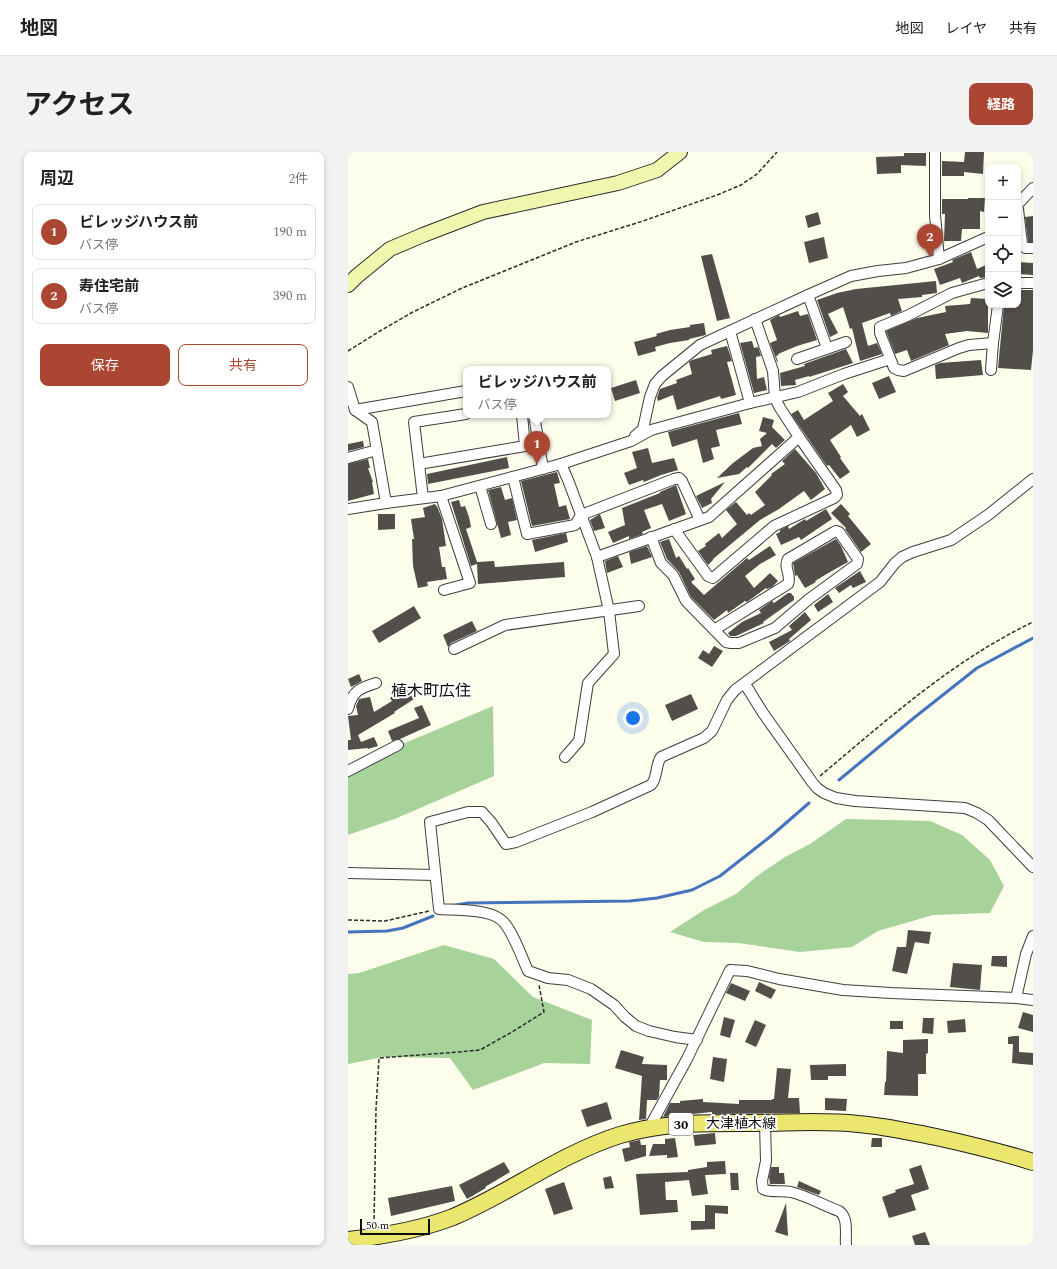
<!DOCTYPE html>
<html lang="ja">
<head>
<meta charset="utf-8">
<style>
  body { margin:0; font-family:Spectral,"Noto Sans JP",serif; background:#f2f2f2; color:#202124 }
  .controls { position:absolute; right:12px; top:12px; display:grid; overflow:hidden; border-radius:8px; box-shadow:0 2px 6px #0003 }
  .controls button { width:36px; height:36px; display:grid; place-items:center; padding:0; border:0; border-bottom:1px solid #e0e0e0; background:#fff; color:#202124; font:20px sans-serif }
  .scale { position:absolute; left:12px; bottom:10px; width:70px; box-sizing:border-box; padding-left:4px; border:2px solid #0b0b0b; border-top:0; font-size:11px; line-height:14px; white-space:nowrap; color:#0b0b0b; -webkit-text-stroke:3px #fff; paint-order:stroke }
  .you { position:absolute; left:285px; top:566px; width:14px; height:14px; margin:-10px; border:3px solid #fff; border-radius:50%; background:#1a73e8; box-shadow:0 0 0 6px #1a73e833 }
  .badge { display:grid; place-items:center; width:26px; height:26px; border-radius:50%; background:#ab4632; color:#fff; font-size:13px; font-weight:700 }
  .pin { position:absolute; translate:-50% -33px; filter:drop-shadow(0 1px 2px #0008) }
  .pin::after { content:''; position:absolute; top:21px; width:14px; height:12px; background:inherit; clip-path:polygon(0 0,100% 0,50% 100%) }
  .popup { position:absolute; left:115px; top:214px; width:148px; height:52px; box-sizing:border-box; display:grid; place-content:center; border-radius:8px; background:#fff; filter:drop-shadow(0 1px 3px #0005); font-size:13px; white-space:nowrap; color:#757577 }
  .popup b { font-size:15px; color:#202124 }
  .popup::after { content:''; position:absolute; left:50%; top:100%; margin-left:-8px; border:8px solid transparent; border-top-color:#fff }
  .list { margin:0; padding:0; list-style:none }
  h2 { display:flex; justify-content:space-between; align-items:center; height:52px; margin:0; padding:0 16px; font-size:17px }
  h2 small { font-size:13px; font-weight:400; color:#757577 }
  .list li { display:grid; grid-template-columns:26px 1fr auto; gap:12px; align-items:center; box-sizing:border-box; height:56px; margin:0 8px 8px; padding:0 8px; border:1px solid #e0e0e0; border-radius:8px }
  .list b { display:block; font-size:15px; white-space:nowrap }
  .list p { margin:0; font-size:13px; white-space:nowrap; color:#757577 }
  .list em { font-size:13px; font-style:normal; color:#757577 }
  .actions { display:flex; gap:8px; padding:12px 16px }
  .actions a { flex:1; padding:9px 0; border:1px solid #ab4632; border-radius:8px; text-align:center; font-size:14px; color:#ab4632 }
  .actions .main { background:#ab4632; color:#fff }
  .icon { flex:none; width:22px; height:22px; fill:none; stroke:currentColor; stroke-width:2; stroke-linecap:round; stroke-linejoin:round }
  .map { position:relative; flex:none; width:685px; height:1093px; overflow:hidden; border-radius:8px }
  header { display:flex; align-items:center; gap:24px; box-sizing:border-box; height:56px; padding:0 20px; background:#fff; border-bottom:1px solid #e0e0e0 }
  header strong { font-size:19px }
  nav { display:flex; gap:22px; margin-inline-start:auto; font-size:14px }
  .intro { display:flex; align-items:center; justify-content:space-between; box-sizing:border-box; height:96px; padding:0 24px }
  h1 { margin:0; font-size:28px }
  .button { padding:10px 18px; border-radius:8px; background:#ab4632; color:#fff; font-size:14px; font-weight:700 }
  main { display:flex; gap:24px; padding:0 24px }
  aside { flex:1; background:#fff; border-radius:8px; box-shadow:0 2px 6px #0003 }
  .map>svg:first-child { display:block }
  .forest { fill:#a7d29a }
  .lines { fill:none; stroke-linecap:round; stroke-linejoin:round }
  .stream { stroke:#4474be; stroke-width:3 }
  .building { fill:#524e49 }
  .street-casing { stroke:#3e3e3e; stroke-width:12 }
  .secondary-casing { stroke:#2d2d2d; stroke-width:16 }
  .primary-casing { stroke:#1c1c1c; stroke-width:18 }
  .path { stroke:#2d2d2d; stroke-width:1.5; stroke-dasharray:4 2; stroke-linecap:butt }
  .street { stroke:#fff; stroke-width:10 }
  .secondary { stroke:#eff6ad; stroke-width:14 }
  .primary { stroke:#eae66e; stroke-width:16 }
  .labels { text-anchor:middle; stroke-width:4; stroke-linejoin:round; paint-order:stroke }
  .shield { fill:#fff; stroke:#545454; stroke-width:1 }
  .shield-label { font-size:13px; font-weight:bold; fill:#0b0b0b }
  .street-label { font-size:14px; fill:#0b0b0b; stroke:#fff }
  .quarter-label { font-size:16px; fill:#0b0b0b; stroke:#fff }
</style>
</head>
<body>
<header>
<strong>地図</strong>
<nav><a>地図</a><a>レイヤ</a><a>共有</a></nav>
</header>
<div class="intro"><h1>アクセス</h1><a class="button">経路</a></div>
<main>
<aside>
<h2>周辺<small>2件</small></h2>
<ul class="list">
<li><span class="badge">1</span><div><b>ビレッジハウス前</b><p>バス停</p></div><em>190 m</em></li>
<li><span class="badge">2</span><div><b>寿住宅前</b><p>バス停</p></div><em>390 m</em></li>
</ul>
<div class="actions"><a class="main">保存</a><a>共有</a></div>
</aside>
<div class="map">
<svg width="685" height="1093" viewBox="0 0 685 1093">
  <rect width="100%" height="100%" fill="#fdfdeb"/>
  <!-- forest -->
  <g class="forest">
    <polygon points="145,554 146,624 49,666 0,683 0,615"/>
    <polygon points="498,667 582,669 614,683 642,708 656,734 642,761 585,763 530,779 504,795 452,800 391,791 356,790 322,780 356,758 388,742 409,724 437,705 462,692"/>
    <polygon points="96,793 146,807 185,845 244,868 242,912 196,911 125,938 102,906 35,905 0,912 0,822 11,821"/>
  </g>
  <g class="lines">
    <!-- stream -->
    <g class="stream">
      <polyline points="491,628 567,565 629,516 685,486"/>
      <polyline points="108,753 120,751 282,749 309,746 344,738 372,724 423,684 461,651"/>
      <polyline points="0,780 39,779 55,776 85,764"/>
    </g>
  </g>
  <!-- building -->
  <g class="building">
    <polygon points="617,0 636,0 635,22 616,20 616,24 594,24 594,9 616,10"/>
    <polygon points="556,1 578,1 578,14 553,13 553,21 529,22 528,5 556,4"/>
    <polygon points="620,46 637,46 636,60 632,59 632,77 614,77 613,89 596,89 597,62 594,62 594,47 620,47"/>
    <polygon points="470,60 473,72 460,76 457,64"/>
    <polygon points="685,64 685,90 680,90 677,65"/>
    <polygon points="476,85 480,106 461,111 456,90"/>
    <polygon points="623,100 629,117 640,112 640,125 632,126 631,124 614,131 612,126 592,133 586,117 605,110 604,108"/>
    <polygon points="364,102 382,166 369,169 353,104"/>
    <polygon points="670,110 685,111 685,123 670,122"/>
    <polygon points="588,129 589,141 574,143 574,145 550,147 554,159 543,164 542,161 514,171 520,194 529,191 534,202 512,209 504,176 502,177 495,155 480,162 490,181 482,185 469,148 489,141 508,137"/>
    <polygon points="670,138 685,138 685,198 683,218 650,216 656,153 670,153"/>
    <polygon points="623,146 640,147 640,181 619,179 597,182 601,193 563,209 559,198 547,202 538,179 569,166 598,160 597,154 622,152"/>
    <polygon points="450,159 452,164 460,162 469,188 449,194 430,202 431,203 428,204 430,210 429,210 422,191 429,188 422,168 431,163 432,165"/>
    <polygon points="356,171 358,183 341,187 341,188 322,191 307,195 308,199 290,204 286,190 309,184 308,182 322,178 342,175 342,173"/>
    <polygon points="404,189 406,196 410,195 413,204 408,205 409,227 416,225 419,238 406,241 392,191"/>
    <polygon points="379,194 384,209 379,210 388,243 373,247 372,244 329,258 325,243 310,249 309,246 312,237 329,231 328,228 344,222 341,210 344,208 364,202 363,198"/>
    <polygon points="498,197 505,211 461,225 461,224 447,228 448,233 433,234 432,221 457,214 456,212"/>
    <polygon points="633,208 635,223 588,227 587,213 592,211"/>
    <polygon points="541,224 548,240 531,247 524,231"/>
    <polygon points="288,228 292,241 267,249 263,236"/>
    <polygon points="495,232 500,240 495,244 512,264 514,262 522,278 509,285 503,273 482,288 493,305 492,306 502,320 492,327 481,313 479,314 443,262 450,258 456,268 485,249 480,241"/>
    <polygon points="391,261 394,272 368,278 372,294 363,296 366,307 355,311 349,287 324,295 320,280"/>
    <polygon points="415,265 426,268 424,275 437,288 428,296 424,292 400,316 399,315 391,322 369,326 385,311 405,296 414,294 412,287 419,281 411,279"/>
    <polygon points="15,289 16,295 0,299 0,292"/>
    <polygon points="300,296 304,311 326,306 330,318 313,323 296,330 295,328 281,333 276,321 289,316 284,300"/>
    <polygon points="447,297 468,321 477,337 463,348 456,339 431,357 412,368 365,407 365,408 360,413 350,399 358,394 357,392 371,381 374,386 389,372 378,358 388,350 399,363 401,361 403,363 417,353 407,340 424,323 423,322 437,312 434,309"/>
    <polygon points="159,305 161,316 80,332 79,322"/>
    <polygon points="20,307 22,316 20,316 25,330 24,330 26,342 0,349 0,312"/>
    <polygon points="209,320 212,331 206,332 211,355 218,353 222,367 184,374 173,329"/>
    <polygon points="377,330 363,347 364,351 354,356 348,344"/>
    <polygon points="328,333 338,362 321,369 314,352 296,358 303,376 294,380 295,382 281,387 281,384 265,391 260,380 277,373 274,356 312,341 312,340"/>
    <polygon points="153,335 157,348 164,346 169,368 160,370 163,383 153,386 140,338"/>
    <polygon points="111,348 113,355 117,354 121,365 123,375 118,377 129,410 146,409 147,415 216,410 217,425 130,432 129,412 123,414 103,350"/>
    <polygon points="87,352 88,354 89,354 94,367 98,394 91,395 94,415 97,415 99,427 79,430 80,434 70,436 65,414 64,387 66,387 63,367 77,365 75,356"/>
    <polygon points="493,352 502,362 500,364 523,392 513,400 497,377 498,376 483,361"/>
    <polygon points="478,357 484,367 453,388 451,385 433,393 428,382 432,380 432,378 440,374 441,377 457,367 458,369"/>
    <polygon points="30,362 47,362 47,377 30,378"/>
    <polygon points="252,362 257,376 246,379 242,368"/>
    <polygon points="218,381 220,390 187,400 184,388"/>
    <polygon points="321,387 328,406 331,404 339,417 340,416 347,427 343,430 356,443 399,406 401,408 422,394 428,403 412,412 397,424 406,436 422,421 430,429 424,435 419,437 418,436 399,450 397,449 380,461 379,458 366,468 343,445 331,420 319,407 312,390"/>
    <polygon points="488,387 493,394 500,410 482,420 467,429 468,430 457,436 449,423 447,424 445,411"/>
    <polygon points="299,394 304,405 283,412 281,400"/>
    <polygon points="270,404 275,415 259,421 257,409"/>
    <polygon points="512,419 518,430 505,436 503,433 491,441 487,436"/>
    <polygon points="440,441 443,441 446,445 446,448 415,470 416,471 388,484 382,484 380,481 394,470 413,461 411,458 424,449 426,451"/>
    <polygon points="480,442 485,450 470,460 466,453"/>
    <polygon points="66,454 73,466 31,491 24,479"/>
    <polygon points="457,460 463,468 441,487 442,489 426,499 421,490 444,478 441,474"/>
    <polygon points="124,469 129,479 103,491 100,495 95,483"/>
    <polygon points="366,494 375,499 364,515 350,506 355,498 361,502"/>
    <polygon points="11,522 14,529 3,535 0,527"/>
    <polygon points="57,535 66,547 46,560 47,561 10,583 13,590 26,585 30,594 20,597 20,596 0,598 0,588 3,588 0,564 10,563 8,554 11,547 22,545 26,560 44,549 42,546"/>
    <polygon points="343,542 350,557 324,569 317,553"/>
    <polygon points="74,553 83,573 52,587 44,589 40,579 71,566 66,556"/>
    <polygon points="560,778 583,780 581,792 567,790 559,822 544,819 549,795 558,795"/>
    <polygon points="644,804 659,804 659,815 643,814"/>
    <polygon points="605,811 634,813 632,838 602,835"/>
    <polygon points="411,830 428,838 423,847 407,839"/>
    <polygon points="383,831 402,839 397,849 378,841"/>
    <polygon points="675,860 685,863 685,880 670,876"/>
    <polygon points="376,865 387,868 382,886 372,883"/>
    <polygon points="575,866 586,866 585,882 574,881"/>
    <polygon points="617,867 618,880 600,881 599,869"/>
    <polygon points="407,868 418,873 408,895 397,890"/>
    <rect x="542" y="869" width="13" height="8"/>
    <polygon points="666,884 671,884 671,900 685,901 685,913 664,911 665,892 660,892 660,885"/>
    <polygon points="580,887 580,901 578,902 578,922 570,922 570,944 536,943 537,930 538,930 539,899 555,901 555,888"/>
    <polygon points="273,898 296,905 294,912 319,913 319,928 312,928 311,944 309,948 299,948 298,967 291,968 294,924 267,916"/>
    <polygon points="365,905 379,907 376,930 362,927"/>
    <polygon points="498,912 498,924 480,924 480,928 463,928 462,913"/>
    <polygon points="429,916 443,917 440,946 451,946 452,961 364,962 364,960 315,965 322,951 332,951 332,949 355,947 355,950 391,952 391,948 424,948 424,947 426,947"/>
    <polygon points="477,946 499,947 498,959 477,958"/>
    <polygon points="259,950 264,967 239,975 233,958"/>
    <polygon points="367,981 368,992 347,994 345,983"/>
    <polygon points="327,986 330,1005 319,1006 319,1003 301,1004 305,992 317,992 317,987"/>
    <polygon points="524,986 534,986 534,995 523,995"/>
    <polygon points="292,988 293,993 298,993 298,1004 277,1010 274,997 282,995 281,990"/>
    <polygon points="377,1009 378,1022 357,1023 360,1042 344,1044 341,1028 317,1030 318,1048 329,1048 330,1060 292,1063 288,1022 340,1020 340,1018 359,1015 359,1010"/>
    <polygon points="156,1010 162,1020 137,1035 138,1036 119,1047 111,1033"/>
    <polygon points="573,1013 581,1037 563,1043 568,1058 541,1066 534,1045 548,1040 547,1038 566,1032 561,1017"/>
    <polygon points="423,1015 431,1015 431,1021 436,1021 437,1032 422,1032 421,1025"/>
    <polygon points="382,1021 390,1021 391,1038 383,1038"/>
    <polygon points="263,1024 266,1036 257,1037 255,1026"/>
    <polygon points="451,1029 473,1039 471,1043 449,1035"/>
    <polygon points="216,1030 225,1057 206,1063 197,1037"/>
    <polygon points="104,1034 107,1049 43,1064 40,1046"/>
    <polygon points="438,1051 440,1084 427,1080"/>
    <polygon points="357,1053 380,1054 380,1062 367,1061 367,1077 343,1078 343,1069 357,1069"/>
    <polygon points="577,1080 582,1093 567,1093 564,1084"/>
  </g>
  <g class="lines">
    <defs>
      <g id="street">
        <polyline points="587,0 587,63 591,107"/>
        <polyline points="670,52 685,36"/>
        <polyline points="670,57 674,92 677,96 685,96"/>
        <polyline points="640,131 604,141 559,164 532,175 532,181 546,216 550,218 556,219 611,196 621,193 645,191"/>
        <polyline points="670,131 685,131"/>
        <polyline points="460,143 479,196"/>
        <polyline points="382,179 402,251"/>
        <polyline points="449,207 498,190"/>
        <polyline points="643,218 645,191 650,153"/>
        <polyline points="0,235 7,258 24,270 38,351"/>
        <polyline points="7,258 118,239"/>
        <polyline points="186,263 195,317"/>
        <polyline points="287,284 295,277 302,245 307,232 314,224 352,193 460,143 503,124 530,119 558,116 591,107 640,85"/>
        <polyline points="0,306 29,298"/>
        <polyline points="71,312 66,270 118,262"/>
        <polyline points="213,312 220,328 249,405 361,365 451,285 432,256 427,246 425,219 407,167"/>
        <polyline points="165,325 179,382 227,373 233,363 326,327 331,326 334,329 352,368"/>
        <polyline points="132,334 143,372"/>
        <polyline points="93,344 122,431 96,438"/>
        <polyline points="75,346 71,312 177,294 174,263"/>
        <polyline points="0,357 38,351 93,344 213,312 283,289 303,278 402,251 450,240 496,222 542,207"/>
        <polyline points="326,377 360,424 365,426 426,374 486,346 489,343 488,338 451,285"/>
        <path d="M303,385l10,26 12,12 13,26 40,41 5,1h8l36,-15 34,-29 48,-35 1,-5 -19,-27 -3,-1 -2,1 -46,27c-5,9 4,16 0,25l-74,46"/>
        <polyline points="106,497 157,473 291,454"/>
        <polyline points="397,532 415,561 464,630 469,636 476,641 488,646 507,649 617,656 629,661 640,668 685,715"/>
        <path d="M0,557c4,-18 12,-21 28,-26"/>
        <polyline points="217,605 231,589 240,531 266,502 261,459 249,405"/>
        <polyline points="0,619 50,593"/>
        <polyline points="0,721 87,723"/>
        <polyline points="668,846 678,802 685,784"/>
        <path d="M349,888l-22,-3 -26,-6 -13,-5 -11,-9 -11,-12 -23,-16 -23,-9 -20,-2 -20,-7c-6,-13 -17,-45 -28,-52 -12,-10 -45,-9 -61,-10l-9,-87 38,-10h14l9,10 15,22 10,-2 76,-30 59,-27c7,-7 4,-20 10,-28l43,-19 8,-7 15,-31 8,-10 145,-108 15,-19 7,-6 11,-5 38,-12 37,-25 45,-36"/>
        <path d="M417,971l1,38 -4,20 1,8c7,4 19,1 28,3 16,4 32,13 48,19 10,7 6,23 7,34"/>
        <polyline points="301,976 339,907 382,818 399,819 431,827 495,838 543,841 668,846 685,848"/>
      </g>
      <polyline id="secondary" points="0,133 9,124 42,97 75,83 135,60 270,31 309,18 332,0"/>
      <path id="primary" d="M0,1088c35,-4 72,-10 105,-23 57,-24 107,-63 167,-82 43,-13 86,-12 131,-12 36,0 72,-3 107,1 27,2 52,8 78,13 32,7 65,15 97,25"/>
    </defs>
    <!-- street casing -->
    <use href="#street" class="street-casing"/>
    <!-- secondary casing -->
    <use href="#secondary" class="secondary-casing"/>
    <!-- primary casing -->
    <use href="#primary" class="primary-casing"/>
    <!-- path -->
    <g class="path">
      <polyline points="0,199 32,179 63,161 112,137 228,90 295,69 369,43 393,33 409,22 429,0"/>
      <path d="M472,624c68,-57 132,-115 213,-154"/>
      <polyline points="0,768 37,769 81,759"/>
      <polyline points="26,1073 28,957 31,906 110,900 132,898 164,880 196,860 191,833"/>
    </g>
    <!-- street -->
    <use href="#street" class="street"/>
    <!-- secondary -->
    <use href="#secondary" class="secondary"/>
    <!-- primary -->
    <use href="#primary" class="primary"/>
  </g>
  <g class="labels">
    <!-- shield labels -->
    <rect class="shield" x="321" y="961" width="24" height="22" rx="3"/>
    <g class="shield-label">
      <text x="333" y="977">30</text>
    </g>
    <!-- street labels -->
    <g class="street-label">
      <text x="393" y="976">大津植木線</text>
    </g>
    <!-- quarter labels -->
    <g class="quarter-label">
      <text x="83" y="544">植木町広住</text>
    </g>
  </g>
</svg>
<div class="controls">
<button>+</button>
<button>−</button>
<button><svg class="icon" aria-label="locate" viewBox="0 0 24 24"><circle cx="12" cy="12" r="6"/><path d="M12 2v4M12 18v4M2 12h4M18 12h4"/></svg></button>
<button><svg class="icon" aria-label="layers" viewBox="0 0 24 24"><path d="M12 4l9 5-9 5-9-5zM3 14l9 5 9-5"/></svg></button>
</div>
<div class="scale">50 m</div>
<div class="you"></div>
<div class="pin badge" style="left:189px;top:312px">1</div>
<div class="popup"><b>ビレッジハウス前</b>バス停</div>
<div class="pin badge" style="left:582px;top:105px">2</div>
</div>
</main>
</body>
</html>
